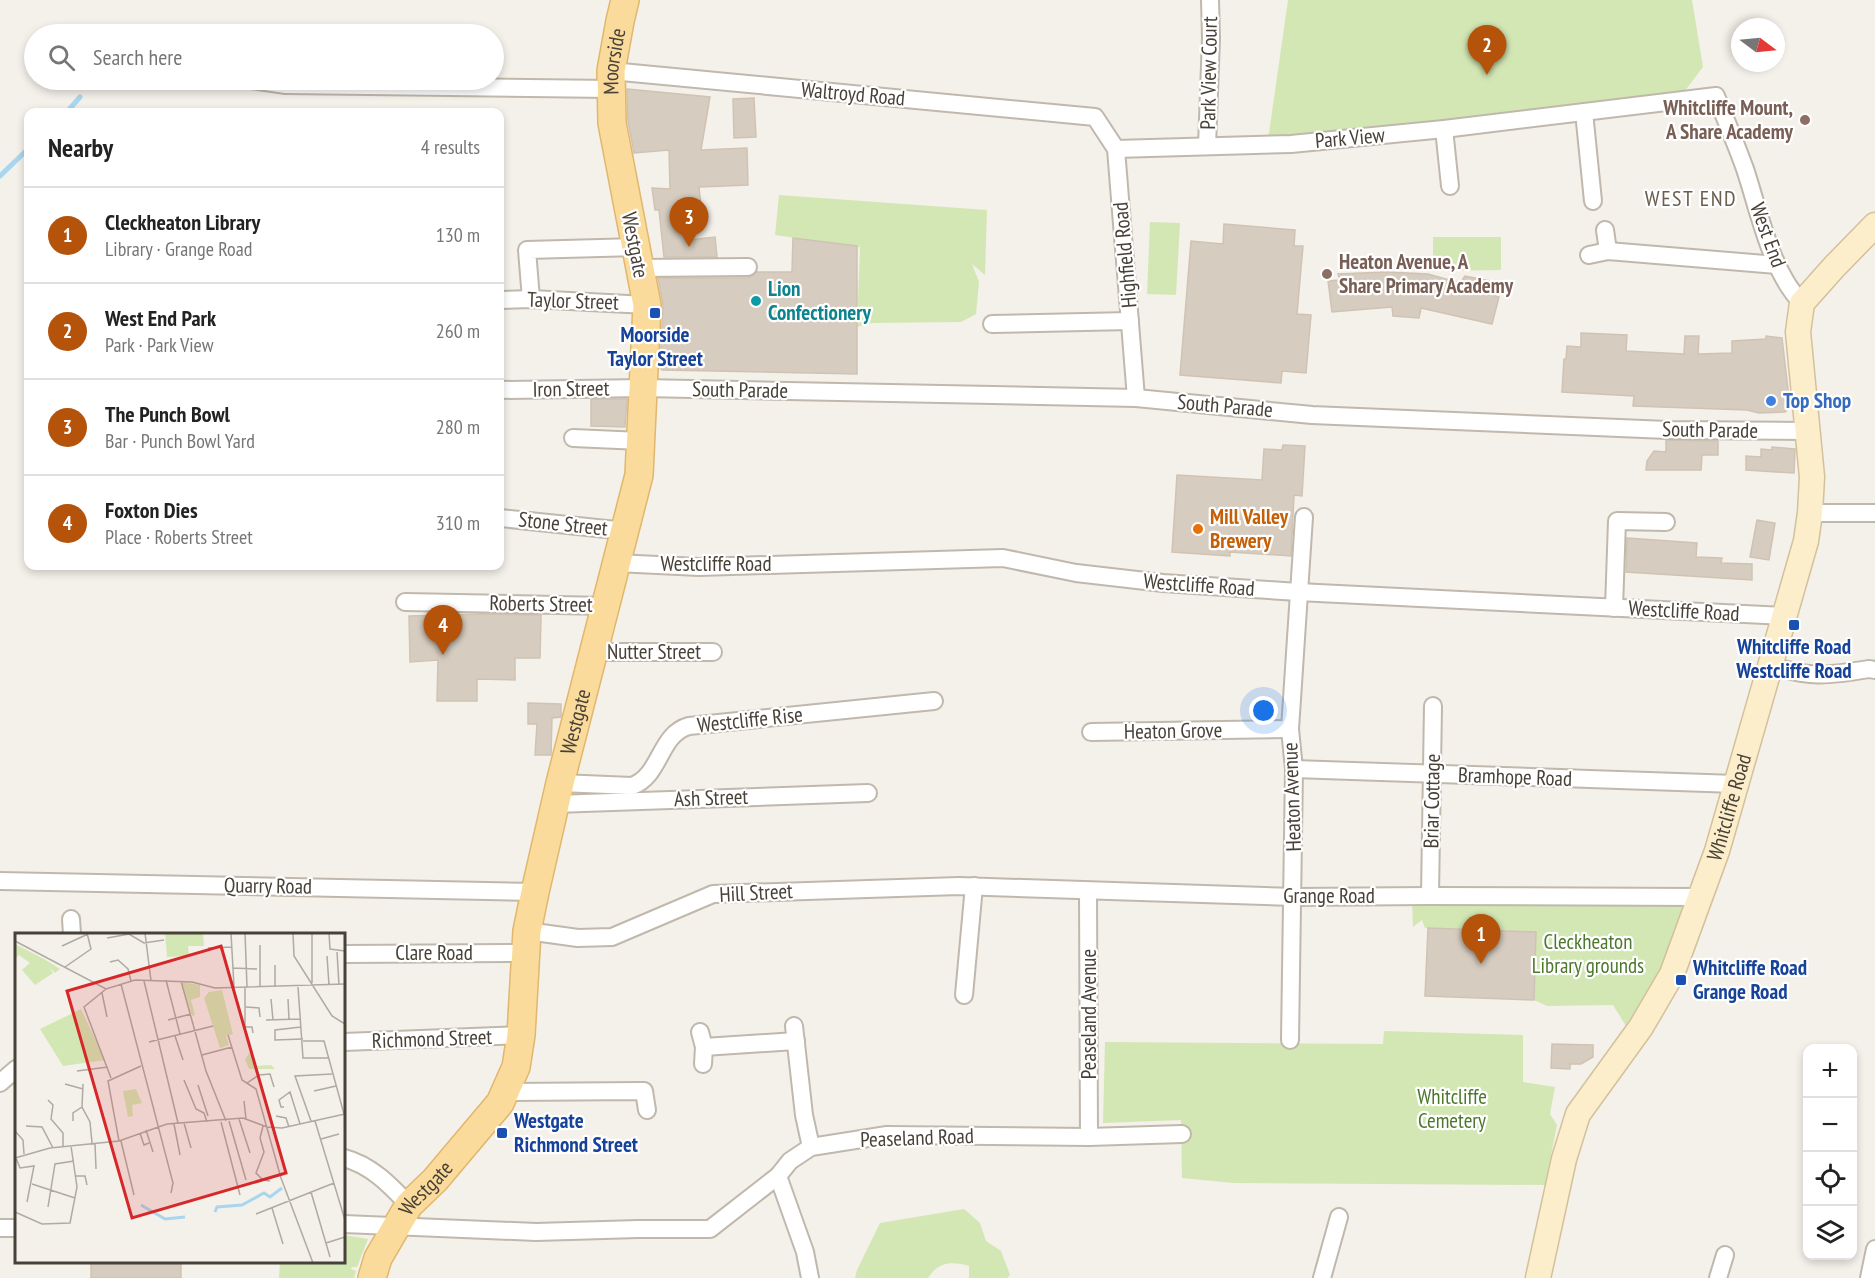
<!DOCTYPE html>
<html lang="en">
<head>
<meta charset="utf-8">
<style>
  body { margin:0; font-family:"PT Sans Narrow",sans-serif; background:#f6f6f6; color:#222 }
  .controls { position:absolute; right:18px; bottom:18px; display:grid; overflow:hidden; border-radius:12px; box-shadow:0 3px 9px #0003 }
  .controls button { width:54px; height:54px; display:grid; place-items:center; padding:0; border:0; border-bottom:2px solid #e0e0e0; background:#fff; color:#222; font:30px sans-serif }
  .compass { position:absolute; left:1731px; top:18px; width:54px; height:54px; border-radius:50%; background:#fff; box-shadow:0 3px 9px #0003; rotate:106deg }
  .you { position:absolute; left:1264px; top:711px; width:21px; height:21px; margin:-15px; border:4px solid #fff; border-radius:50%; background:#1a73e8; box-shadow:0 0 0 9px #1a73e833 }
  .badge { display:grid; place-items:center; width:39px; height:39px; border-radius:50%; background:#b45309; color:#fff; font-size:20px; font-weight:700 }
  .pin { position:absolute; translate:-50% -50px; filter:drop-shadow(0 2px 3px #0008) }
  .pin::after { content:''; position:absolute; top:32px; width:21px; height:18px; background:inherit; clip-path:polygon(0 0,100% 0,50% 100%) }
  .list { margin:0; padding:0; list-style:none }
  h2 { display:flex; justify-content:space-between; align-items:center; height:78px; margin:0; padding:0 24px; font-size:26px }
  h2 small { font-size:20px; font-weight:400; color:#767676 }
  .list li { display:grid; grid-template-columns:39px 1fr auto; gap:18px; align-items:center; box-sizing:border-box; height:96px; padding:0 24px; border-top:2px solid #e0e0e0 }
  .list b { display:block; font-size:22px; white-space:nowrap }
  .list p { margin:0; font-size:20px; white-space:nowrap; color:#767676 }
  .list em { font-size:20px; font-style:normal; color:#767676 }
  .icon { flex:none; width:33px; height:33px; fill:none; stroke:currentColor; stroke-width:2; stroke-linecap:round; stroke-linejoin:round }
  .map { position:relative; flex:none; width:1875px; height:1278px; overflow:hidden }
  .search { position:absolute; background:#fff; box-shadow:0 3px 9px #0003; left:24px; top:24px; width:480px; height:66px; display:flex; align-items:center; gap:15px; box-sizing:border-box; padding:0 21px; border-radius:33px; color:#767676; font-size:22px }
  .panel { position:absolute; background:#fff; box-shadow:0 3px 9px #0003; left:24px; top:108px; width:480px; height:462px; border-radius:12px }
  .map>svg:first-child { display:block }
  .green { fill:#d3e7b4 }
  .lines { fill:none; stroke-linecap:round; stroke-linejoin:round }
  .stream { stroke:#a9d6ee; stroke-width:5 }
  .building { fill:#d6ccbf; stroke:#d0c3b3; stroke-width:1.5 }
  .minor-casing { stroke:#c0b8ac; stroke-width:20 }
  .secondary-casing { stroke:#d2c19b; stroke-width:27 }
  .primary-casing { stroke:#e0b76c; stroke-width:30 }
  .minor { stroke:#fff; stroke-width:16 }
  .secondary { stroke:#fdeecb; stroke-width:24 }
  .primary { stroke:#fbdb9c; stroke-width:27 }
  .education-dot { fill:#8d6e63; stroke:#fff; stroke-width:2 }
  .culture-dot { fill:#0f9aa8; stroke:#fff; stroke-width:2 }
  .transit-dot { fill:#1a4fb4; stroke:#fff; stroke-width:2 }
  .shop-dot { fill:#3f7fe0; stroke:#fff; stroke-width:2 }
  .food-dot { fill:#e8710a; stroke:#fff; stroke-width:2 }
  .labels { text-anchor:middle; stroke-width:4.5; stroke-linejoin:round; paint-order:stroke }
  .street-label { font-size:21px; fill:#484138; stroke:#fff }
  .education-label { font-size:21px; font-weight:bold; fill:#785e54; stroke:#fff; text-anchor:end }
  .culture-label { font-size:21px; font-weight:bold; fill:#0d838f; stroke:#fff; text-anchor:start }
  .transit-label { font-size:21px; font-weight:bold; fill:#164399; stroke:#fff }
  .shop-label { font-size:21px; font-weight:bold; fill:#366cbe; stroke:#fff; text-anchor:start }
  .food-label { font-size:21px; font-weight:bold; fill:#c56008; stroke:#fff; text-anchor:start }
  .park-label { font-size:21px; fill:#4d782c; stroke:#fff }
  .neighbourhood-label { font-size:22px; letter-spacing:1.5px; fill:#6a5e4f; stroke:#fff }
  .inset-river { fill:none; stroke:#a9d6ee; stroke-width:3 }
  .inset-road { fill:none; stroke:#afaaa3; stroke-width:1.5 }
  .view { fill:#d62828; fill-opacity:0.15; stroke:#d62828; stroke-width:3 }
  .inset-edge { fill:none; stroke:#484138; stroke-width:3 }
</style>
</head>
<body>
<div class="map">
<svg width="1875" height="1278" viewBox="0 0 1875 1278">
  <rect width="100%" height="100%" fill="#f4f0ea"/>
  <!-- green -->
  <g class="green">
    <polygon points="1288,0 1692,0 1703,67 1684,92 1268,140"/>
    <polygon points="779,195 987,210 985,275 972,264 979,282 976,314 961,322 872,323 857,327 860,247 775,235"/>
    <polygon points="1150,222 1180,223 1176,295 1147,294"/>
    <polygon points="1433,237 1501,237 1501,270 1433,271"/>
    <polygon points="1412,900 1691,904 1672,952 1628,1029 1613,1005 1547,1006 1534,1000 1536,932 1425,928 1422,920 1413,927"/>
    <polygon points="1384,1031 1523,1035 1523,1082 1555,1087 1550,1114 1557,1125 1545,1185 1233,1183 1182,1178 1181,1120 1103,1123 1105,1042 1383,1044"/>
    <path d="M964,1209l16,14 6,18 15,10 9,24 -3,3h-38v-12c-17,-5 -31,-4 -41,12h-73l2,-8 23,-47z"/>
    <polygon points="344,1235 368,1239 357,1267 352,1267 351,1269 356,1271 354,1278 279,1278 280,1262 344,1262"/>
  </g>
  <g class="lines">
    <!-- stream -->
    <g class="stream">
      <polyline points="83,86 85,80"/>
      <polyline points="67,112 80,97"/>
      <polyline points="0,176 28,149"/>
    </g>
  </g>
  <!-- building -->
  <g class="building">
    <polygon points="627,89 710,97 701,150 747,148 748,185 699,187 701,206 686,207 689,240 715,237 717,257 664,257 659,210 655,210 652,188 670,189 669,150 634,153 628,121"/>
    <polygon points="754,98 756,137 734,138 733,99"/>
    <polygon points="1224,224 1295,230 1294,246 1303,246 1297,314 1311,315 1306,373 1282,371 1281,383 1180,375 1191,241 1223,244"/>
    <polygon points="793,238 857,246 857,374 662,370 660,368 663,305 658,278 748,278 757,272 792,272"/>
    <polygon points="1387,272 1428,274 1460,283 1465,276 1491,281 1489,294 1499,297 1492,324 1421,308 1419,318 1393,316 1392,307 1332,312 1328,281 1340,280 1338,274"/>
    <polygon points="1581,333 1627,335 1626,351 1684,354 1685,336 1699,336 1698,354 1732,353 1732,341 1766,339 1766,336 1782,338 1790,407 1785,412 1759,413 1747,410 1633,406 1634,396 1562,392 1564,359 1566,359 1567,346 1581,347"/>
    <polygon points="591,399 627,399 625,427 591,426"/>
    <polygon points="1666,440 1718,441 1718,455 1702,455 1701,470 1646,470 1647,461 1654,451 1666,452"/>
    <polygon points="1283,445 1305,446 1302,496 1294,495 1291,556 1230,552 1230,556 1172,552 1177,475 1262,480 1264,449 1282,450"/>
    <polygon points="1772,447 1795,449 1794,473 1746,470 1746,456 1761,457 1761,449 1772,450"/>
    <polygon points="1757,520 1775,523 1769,560 1750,557"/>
    <polygon points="1627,538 1697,543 1696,557 1722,558 1721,563 1752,564 1752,580 1626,572"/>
    <polygon points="482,614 541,615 540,658 515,658 515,680 477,679 477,701 437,701 438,660 410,662 409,616"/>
    <polygon points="528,703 561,704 561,717 552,718 551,755 535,755 537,724 528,724"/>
    <polygon points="1428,928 1536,932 1534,1000 1425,996"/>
    <polygon points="1552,1044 1593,1045 1593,1057 1581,1064 1570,1064 1570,1069 1551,1068"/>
    <rect x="91" y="1262" width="90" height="16"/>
  </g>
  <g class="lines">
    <defs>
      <g id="minor">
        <polyline points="611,71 1095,117 1116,149 1136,398"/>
        <polyline points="251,80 286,85 612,89"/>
        <polyline points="1584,112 1593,201"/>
        <polyline points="1444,129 1450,186"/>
        <polyline points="1207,146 1211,38 1210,0"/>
        <path d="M1116,149l175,-5 153,-15 272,-33c10,24 20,48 29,73 14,42 26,103 57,134"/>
        <polyline points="1605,230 1608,251"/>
        <polyline points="1589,255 1608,251 1777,265"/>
        <polyline points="640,268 748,267"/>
        <polyline points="531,299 527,250 637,247"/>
        <polyline points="500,300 531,299 647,305"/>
        <polyline points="992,324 1130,321"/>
        <polyline points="500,390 643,388 1136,398 1312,415 1667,430 1807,431"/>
        <polyline points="573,438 641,441"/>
        <polyline points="1810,513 1875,513"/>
        <polyline points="500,518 626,531"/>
        <polyline points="616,563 699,567 1003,558 1076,573 1163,583 1298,592 1784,616"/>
        <polyline points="405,602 606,606"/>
        <polyline points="1614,608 1617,521 1666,522"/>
        <polyline points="594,652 713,652"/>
        <path d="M1769,665c41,13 58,11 100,4l6,1"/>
        <polyline points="1091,732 1290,729"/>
        <polyline points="1294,769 1736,784"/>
        <path d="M560,783l72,3c29,-10 27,-52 57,-60l245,-25"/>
        <polyline points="555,804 868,793"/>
        <polyline points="0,881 535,892"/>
        <polyline points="1088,891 1089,1137"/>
        <polyline points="1430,896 1433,706"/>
        <polyline points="71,919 72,934"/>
        <polyline points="527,931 578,938 612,937 713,894 959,886 1294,897 1430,896 1699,897"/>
        <polyline points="344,954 525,953"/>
        <polyline points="964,995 974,886"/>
        <polyline points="794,1026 804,1115 811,1147"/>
        <polyline points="700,1032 704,1047 703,1064"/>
        <polyline points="1290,1040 1294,769 1290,729 1304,517"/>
        <polyline points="344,1042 521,1035"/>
        <polyline points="704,1047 796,1041"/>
        <polyline points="0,1083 16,1069"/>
        <polyline points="505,1092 644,1091 647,1110"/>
        <path d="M344,1158c27,7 46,27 65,47"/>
        <polyline points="778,1176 805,1252 810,1278"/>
        <polyline points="344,1224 536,1232 638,1229 710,1229 778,1176 790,1161 811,1147 887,1135 1089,1137 1182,1134"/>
        <polyline points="0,1228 16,1228"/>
        <polyline points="1322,1278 1339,1217"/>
        <polyline points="1718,1278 1725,1255"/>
        <polyline points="1869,1278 1875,1249"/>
      </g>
      <g id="secondary">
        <path id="s1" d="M1538,1278l26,-119 14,-45 63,-87 31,-53 45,-123 89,-310 4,-28 2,-36 -14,-145 4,-29 32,-36 41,-42"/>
      </g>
      <g id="primary">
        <path id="s2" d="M372,1278l6,-20 31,-53 26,-25 65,-77 16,-36 5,-32 6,-104 8,-39 25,-109 79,-308 8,-170 -35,-182 -1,-52 9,-50 5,-21"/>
      </g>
    </defs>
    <!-- minor casing -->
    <use href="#minor" class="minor-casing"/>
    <!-- secondary casing -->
    <use href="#secondary" class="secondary-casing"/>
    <!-- primary casing -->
    <use href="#primary" class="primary-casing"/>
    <!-- minor -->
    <use href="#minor" class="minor"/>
    <!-- secondary -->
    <use href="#secondary" class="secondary"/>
    <!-- primary -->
    <use href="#primary" class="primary"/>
  </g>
  <!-- markers -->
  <g class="education-dot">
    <circle cx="1805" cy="120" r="6"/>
    <circle cx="1327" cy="274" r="6"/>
  </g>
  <circle class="culture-dot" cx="756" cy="301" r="6"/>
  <g class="transit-dot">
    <rect x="649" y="307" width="12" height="12" rx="3"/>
    <rect x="1788" y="619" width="12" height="12" rx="3"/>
    <rect x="1675" y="974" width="12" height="12" rx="3"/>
    <rect x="496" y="1127" width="12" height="12" rx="3"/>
  </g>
  <circle class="shop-dot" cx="1771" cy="401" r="6"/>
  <circle class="food-dot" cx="1198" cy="529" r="6"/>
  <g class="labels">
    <!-- street labels -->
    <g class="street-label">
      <text dy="7" stroke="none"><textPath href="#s2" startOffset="1282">Moorside</textPath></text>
      <text transform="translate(1209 73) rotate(-89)" y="7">Park View Court</text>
      <text transform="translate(853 94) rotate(5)" y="7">Waltroyd Road</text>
      <text transform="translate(1350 138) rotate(-5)" y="7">Park View</text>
      <text transform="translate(1768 235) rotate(70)" y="7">West End</text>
      <text transform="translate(635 245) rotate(79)" y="7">Westgate</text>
      <text transform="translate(1125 255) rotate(-95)" y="7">Highfield Road</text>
      <text transform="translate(573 301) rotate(2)" y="7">Taylor Street</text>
      <text transform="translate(571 389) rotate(-1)" y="7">Iron Street</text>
      <text transform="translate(740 390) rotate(1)" y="7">South Parade</text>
      <text transform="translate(1225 406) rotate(5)" y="7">South Parade</text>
      <text transform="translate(1710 430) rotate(1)" y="7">South Parade</text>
      <text transform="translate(563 524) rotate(6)" y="7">Stone Street</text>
      <text x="716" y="571">Westcliffe Road</text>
      <text transform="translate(1199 585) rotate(4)" y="7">Westcliffe Road</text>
      <text transform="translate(541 604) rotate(1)" y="7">Roberts Street</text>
      <text transform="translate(1684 611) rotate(3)" y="7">Westcliffe Road</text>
      <text x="654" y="659">Nutter Street</text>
      <text transform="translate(750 720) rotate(-6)" y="7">Westcliffe Rise</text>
      <text dy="7" stroke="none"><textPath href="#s2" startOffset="610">Westgate</textPath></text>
      <text transform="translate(1173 731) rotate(-1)" y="7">Heaton Grove</text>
      <text transform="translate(1515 777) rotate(2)" y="7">Bramhope Road</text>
      <text transform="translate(1292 797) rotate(-92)" y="7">Heaton Avenue</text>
      <text transform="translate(711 798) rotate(-2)" y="7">Ash Street</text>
      <text transform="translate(1432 801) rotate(-89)" y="7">Briar Cottage</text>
      <text dy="7" stroke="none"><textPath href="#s1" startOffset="514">Whitcliffe Road</textPath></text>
      <text transform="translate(268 886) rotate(1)" y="7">Quarry Road</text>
      <text transform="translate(756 893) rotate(-3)" y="7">Hill Street</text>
      <text x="1329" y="903">Grange Road</text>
      <text x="434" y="960">Clare Road</text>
      <text transform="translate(1089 1014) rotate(-90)" y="7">Peaseland Avenue</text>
      <text transform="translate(432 1039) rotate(-2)" y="7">Richmond Street</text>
      <text transform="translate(917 1138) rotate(-2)" y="7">Peaseland Road</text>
      <text dy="7" stroke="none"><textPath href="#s2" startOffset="106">Westgate</textPath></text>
    </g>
    <!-- education labels -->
    <g class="education-label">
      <text x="1793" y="115">Whitcliffe Mount,<tspan x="1793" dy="24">A Share Academy</tspan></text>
      <text x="1339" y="269" text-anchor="start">Heaton Avenue, A<tspan x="1339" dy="24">Share Primary Academy</tspan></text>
    </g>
    <!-- culture labels -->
    <g class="culture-label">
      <text x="768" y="296">Lion<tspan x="768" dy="24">Confectionery</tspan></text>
    </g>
    <!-- transit labels -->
    <g class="transit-label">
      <text x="655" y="342">Moorside<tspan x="655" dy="24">Taylor Street</tspan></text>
      <text x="1794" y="654">Whitcliffe Road<tspan x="1794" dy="24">Westcliffe Road</tspan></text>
      <text x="1693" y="975" text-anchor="start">Whitcliffe Road<tspan x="1693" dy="24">Grange Road</tspan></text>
      <text x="514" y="1128" text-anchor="start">Westgate<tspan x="514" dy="24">Richmond Street</tspan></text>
    </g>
    <!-- shop labels -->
    <g class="shop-label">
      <text x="1783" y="408">Top Shop</text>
    </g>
    <!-- food labels -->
    <g class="food-label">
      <text x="1210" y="524">Mill Valley<tspan x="1210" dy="24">Brewery</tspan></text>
    </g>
    <!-- park labels -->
    <g class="park-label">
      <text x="1588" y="949">Cleckheaton<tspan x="1588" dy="24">Library grounds</tspan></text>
      <text x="1452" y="1104">Whitcliffe<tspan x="1452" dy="24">Cemetery</tspan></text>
    </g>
    <!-- neighbourhood labels -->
    <g class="neighbourhood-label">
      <text x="1691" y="206">WEST END</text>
    </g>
  </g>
  <!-- overview -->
  <g transform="translate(15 933)">
    <rect width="330" height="330" fill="#f4f0ea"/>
    <path d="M150,0h38l1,13h-16l1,10 -22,1zM0,11l29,15 16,10 -5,4 -6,-6 4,6 -18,12 -13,-15 8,-7 -11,-8 -4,4zM167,49l18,3v12l-9,3 4,15 -3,1zM207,57l11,44 -7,2 3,9 -9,3 -16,-50 5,-6zM66,76l24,51 -42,6 -23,-37zM236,118l5,15 15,-1 4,4h-26l-4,-10zM121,156l6,14 -10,2 1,11 -5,1 -5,-26z" fill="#d3e7b4"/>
    <path class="inset-river" d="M126,272l24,14 20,-2M200,279l2,-5 25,-2 22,-12 6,4 12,-9"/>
    <path class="inset-road" d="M130,0l6,48M216,0l3,54M230,0l2,54M278,0l1,23 38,60 13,8M314,0l1,16 15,2M92,5l22,-4 15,9 20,-3M0,8l91,48 29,-9 57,2 23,6 130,-4M47,13l26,-12M193,15l24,-1M322,19l2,33M312,23l2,29M95,29l8,-2 10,9 3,12M260,32v22M50,34l26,-18 -4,-16M218,35l24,1M151,47l14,54M129,48l34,142M166,48l25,90 20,50M297,50v-50M106,51l52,199 -2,10M230,54v40h7l1,6M245,54v-42M283,54l5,71h25M91,56l-22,18 27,71M87,60l5,24M256,66l2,21M273,66l1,20M231,74l13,1 1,9M153,87l23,-6M251,87l34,-1M286,94l-26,3v10l28,-1M213,102l14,45 14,9 25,89 32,85M160,103l8,24M288,108h21l20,73M134,109l64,-16M187,122l30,-8M62,138l31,-4M169,147l12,29 8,4 3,9M232,150l12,-8 11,-1 4,13M50,151l18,5M68,151l-1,23 8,15 2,21M183,152l10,31M299,158l22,-5M33,167l5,5 -2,14 12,14v13M229,168l2,18M269,174h-3l-2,-7 11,-8 10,32M261,183l10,2 3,9M224,186l11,34M58,188v-8l9,-6M214,188l17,59M296,188l-16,-45 37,-2M300,188l30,99M206,189l19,73M169,190l7,25M159,191l6,31M11,193l16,1 11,21M248,193l-3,12 4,14 -8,21 7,7 7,1M131,197l7,22M0,198l8,9 1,14M125,200l4,12 5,-2M306,206l18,-5M104,208l-11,-60 33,-15M106,208l13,54M80,210l1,26M0,225l35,-10 69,-7 48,-17 76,-6 24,9 15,1 63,-14M1,225l4,10 14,-2 -7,36M61,243h9l2,9M17,251l43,14M296,259l19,65M33,274l7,-43 19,-3M257,275l11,36M0,279l27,12 28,-1 7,-36 -6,-41M241,281l78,-31M311,310l19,-6"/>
    <path class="view" d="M206,13l65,227 -154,45 -65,-227z"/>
    <rect width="330" height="330" class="inset-edge"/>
  </g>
</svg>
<div class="controls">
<button>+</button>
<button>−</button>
<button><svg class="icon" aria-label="locate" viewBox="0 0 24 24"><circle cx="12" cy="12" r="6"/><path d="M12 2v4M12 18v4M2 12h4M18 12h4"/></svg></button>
<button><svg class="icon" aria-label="layers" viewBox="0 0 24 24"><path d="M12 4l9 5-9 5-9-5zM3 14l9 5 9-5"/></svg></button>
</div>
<svg class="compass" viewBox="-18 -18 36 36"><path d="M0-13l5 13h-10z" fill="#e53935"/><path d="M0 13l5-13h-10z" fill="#767676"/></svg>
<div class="you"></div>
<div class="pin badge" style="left:1481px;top:964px">1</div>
<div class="pin badge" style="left:1487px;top:75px">2</div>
<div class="pin badge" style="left:689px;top:247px">3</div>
<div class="pin badge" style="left:443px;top:655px">4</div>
<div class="search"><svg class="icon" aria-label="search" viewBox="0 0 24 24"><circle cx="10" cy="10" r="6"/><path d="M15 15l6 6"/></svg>Search here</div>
<section class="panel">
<h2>Nearby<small>4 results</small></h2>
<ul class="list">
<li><span class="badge">1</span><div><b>Cleckheaton Library</b><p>Library · Grange Road</p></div><em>130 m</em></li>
<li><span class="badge">2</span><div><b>West End Park</b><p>Park · Park View</p></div><em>260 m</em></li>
<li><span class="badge">3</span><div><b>The Punch Bowl</b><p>Bar · Punch Bowl Yard</p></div><em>280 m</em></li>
<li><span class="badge">4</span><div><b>Foxton Dies</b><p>Place · Roberts Street</p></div><em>310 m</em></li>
</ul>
</section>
</div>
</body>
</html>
